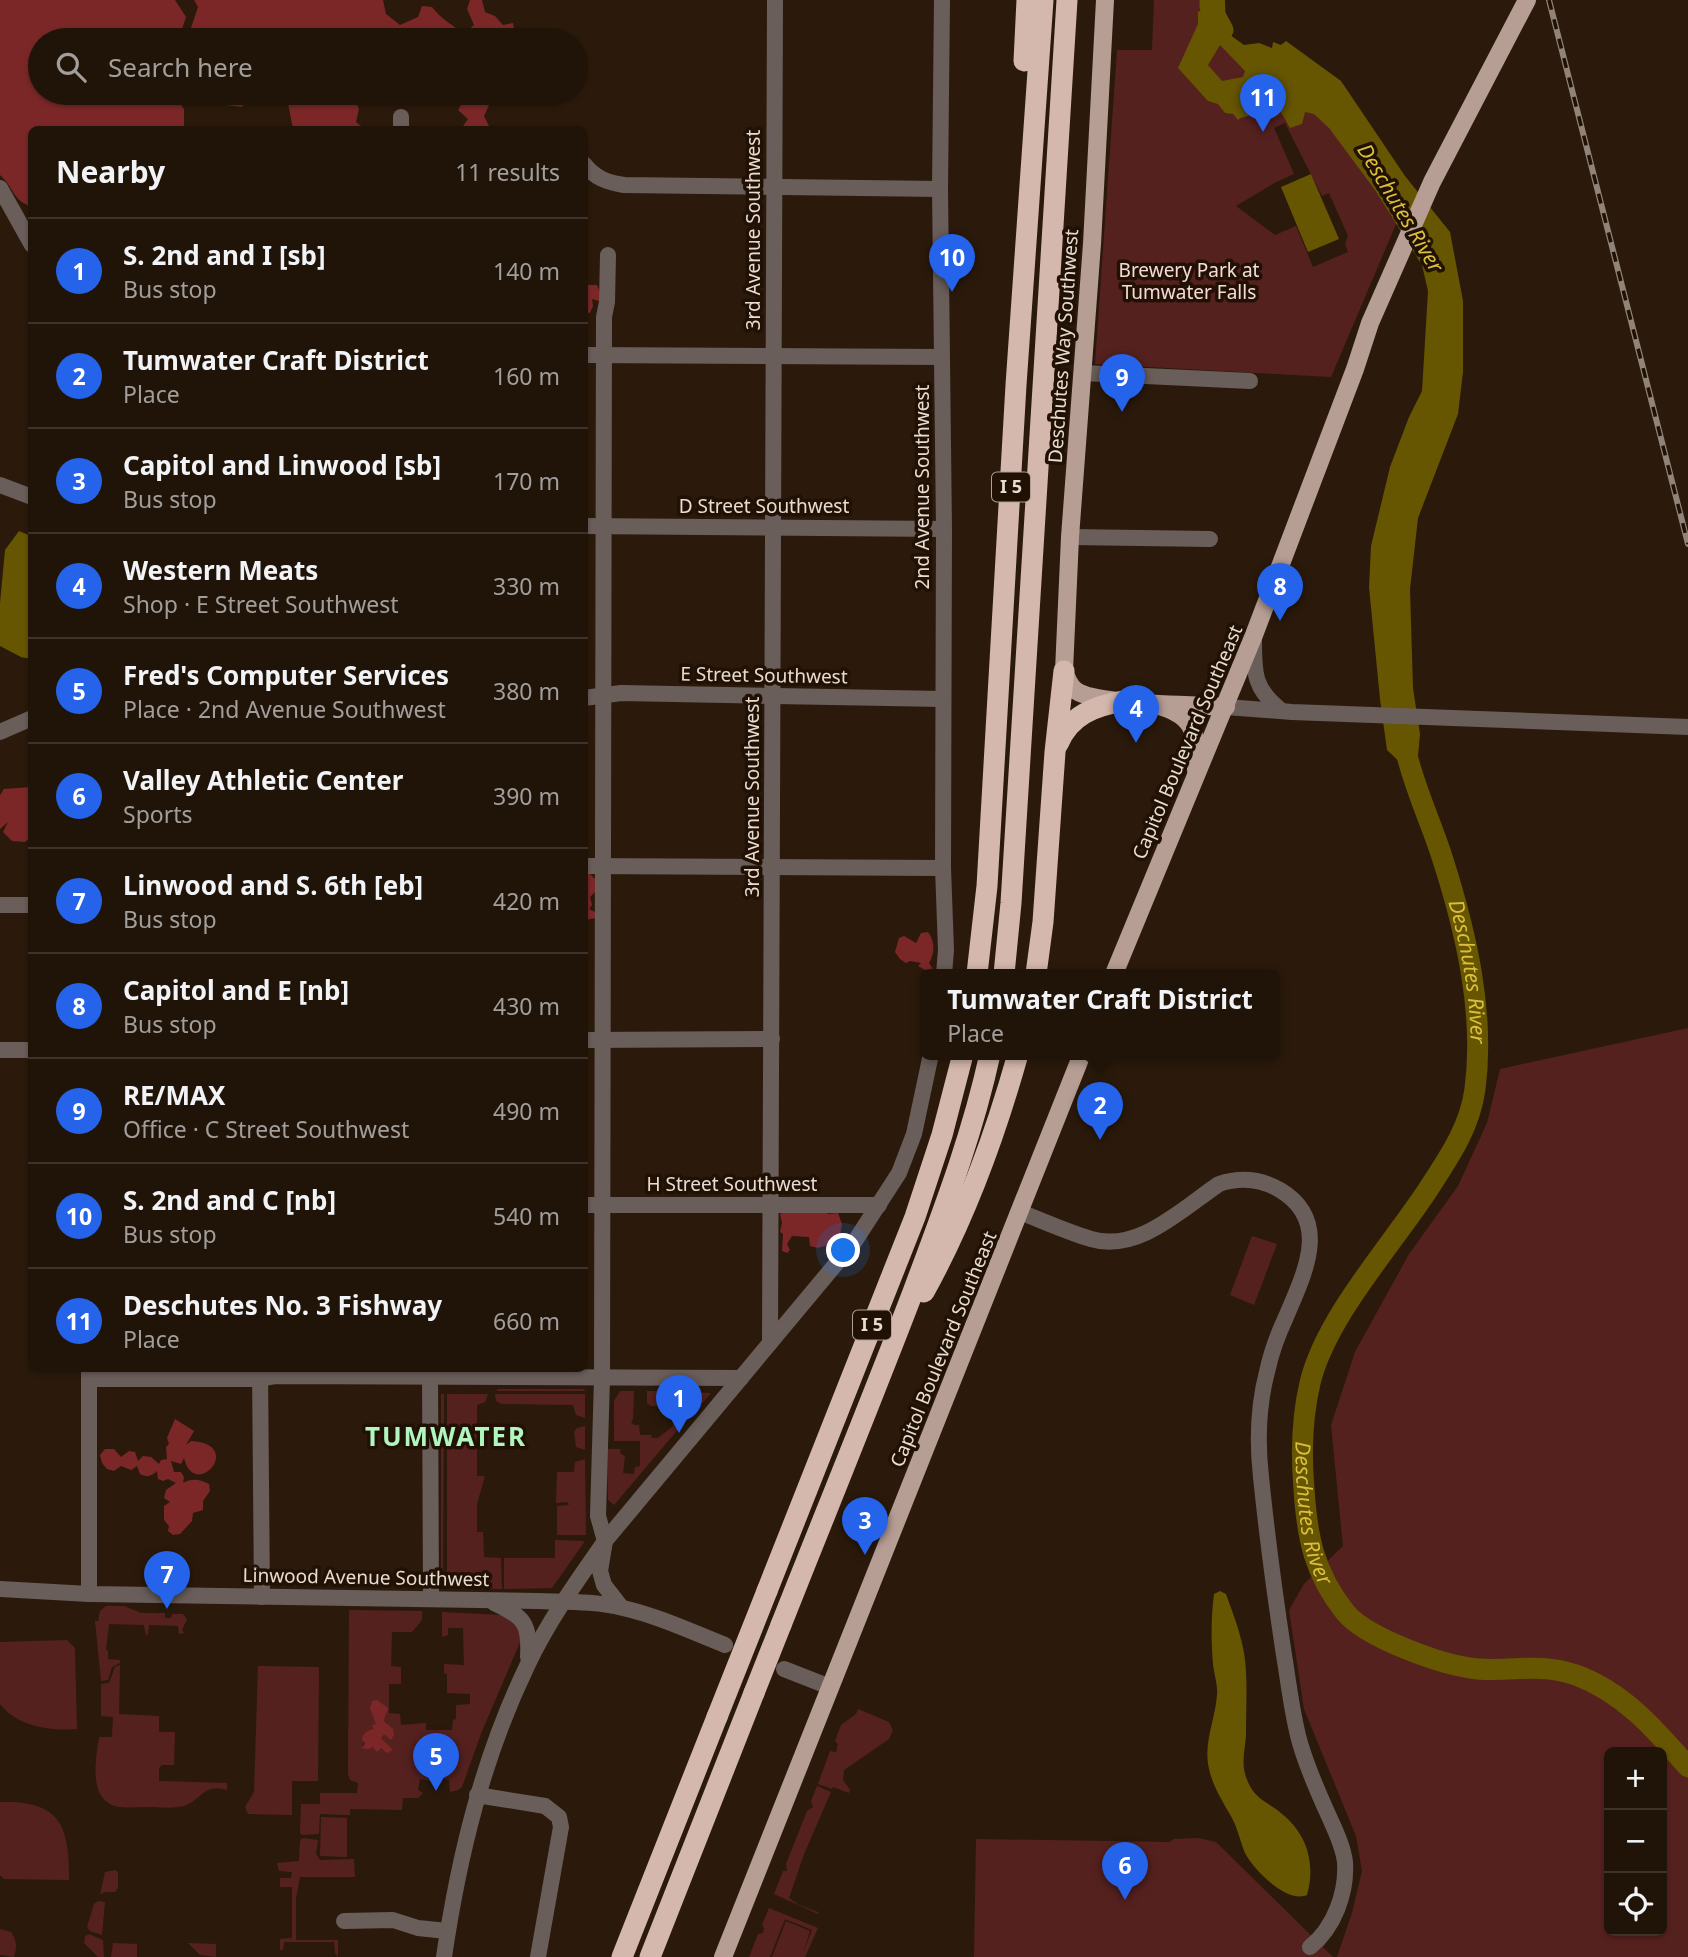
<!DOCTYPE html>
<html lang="en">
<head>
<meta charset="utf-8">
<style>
  body { margin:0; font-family:"Noto Sans",sans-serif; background:#281d12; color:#f1f3f6 }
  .controls { position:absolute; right:21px; bottom:21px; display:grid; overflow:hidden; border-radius:10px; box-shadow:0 2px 5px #0004 }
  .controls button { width:63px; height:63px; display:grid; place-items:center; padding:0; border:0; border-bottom:2px solid #3d3329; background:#201408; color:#f1f3f6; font:35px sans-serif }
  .you { position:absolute; left:844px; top:1251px; width:24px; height:24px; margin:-18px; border:5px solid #fff; border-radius:50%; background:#1a73e8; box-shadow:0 0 0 10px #1a73e833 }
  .badge { display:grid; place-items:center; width:46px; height:46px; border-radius:50%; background:#2563eb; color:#fff; font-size:23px; font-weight:700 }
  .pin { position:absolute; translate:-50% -58px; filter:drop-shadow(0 2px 4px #0008) }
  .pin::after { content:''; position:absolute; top:37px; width:24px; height:21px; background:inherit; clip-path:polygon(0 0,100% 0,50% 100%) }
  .popup { position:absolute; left:920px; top:969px; width:360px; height:91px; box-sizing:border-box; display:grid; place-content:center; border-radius:10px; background:#201408; filter:drop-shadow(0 2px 5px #0005); font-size:23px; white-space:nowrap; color:#a29e9c }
  .popup b { font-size:26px; color:#f1f3f6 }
  .popup::after { content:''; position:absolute; left:50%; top:100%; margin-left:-14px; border:14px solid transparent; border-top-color:#201408 }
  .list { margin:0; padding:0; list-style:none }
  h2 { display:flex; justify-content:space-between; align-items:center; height:91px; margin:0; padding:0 28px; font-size:30px }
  h2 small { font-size:23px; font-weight:400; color:#a29e9c }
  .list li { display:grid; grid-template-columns:46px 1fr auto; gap:21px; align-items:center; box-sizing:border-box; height:105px; padding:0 28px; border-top:2px solid #3d3329 }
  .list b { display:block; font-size:26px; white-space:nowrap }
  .list p { margin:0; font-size:23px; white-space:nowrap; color:#a29e9c }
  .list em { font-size:23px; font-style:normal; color:#a29e9c }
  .icon { flex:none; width:38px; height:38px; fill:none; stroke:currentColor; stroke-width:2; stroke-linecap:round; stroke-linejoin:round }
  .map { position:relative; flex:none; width:1688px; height:1957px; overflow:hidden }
  .search { position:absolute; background:#201408; box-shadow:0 2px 5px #0004; left:28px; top:28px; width:560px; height:77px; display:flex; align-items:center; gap:18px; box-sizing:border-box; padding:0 24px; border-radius:38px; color:#a29e9c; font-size:26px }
  .panel { position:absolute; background:#201408; box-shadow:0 2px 5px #0004; left:28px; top:126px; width:560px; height:1246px; border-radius:10px }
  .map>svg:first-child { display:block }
  .green { fill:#55211f; fill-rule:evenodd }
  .forest { fill:#7b2727 }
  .water { fill:#665601; fill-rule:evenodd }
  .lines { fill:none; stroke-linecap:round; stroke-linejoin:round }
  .river { stroke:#665601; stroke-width:21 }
  .minor { stroke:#6a5e5a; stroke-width:16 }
  .major { stroke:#b69e95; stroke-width:18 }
  .highway { stroke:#d5b8ad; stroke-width:21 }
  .rail-casing { stroke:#918377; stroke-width:6 }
  .rail { stroke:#211104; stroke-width:3.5; stroke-dasharray:10; stroke-linecap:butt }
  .highway-bridge { stroke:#d5b8ad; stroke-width:21 }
  .labels { text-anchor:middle; stroke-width:7; stroke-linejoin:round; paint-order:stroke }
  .shield { fill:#211104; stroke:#ac9f94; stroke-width:2 }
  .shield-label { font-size:18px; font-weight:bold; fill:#e8dcd2 }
  .street-label { font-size:19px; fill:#e8dcd2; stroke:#211104 }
  .park-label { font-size:19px; fill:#f5dad8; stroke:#211104 }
  .water-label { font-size:21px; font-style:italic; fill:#dbbf3b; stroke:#211104 }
  .district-label { font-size:26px; font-weight:bold; letter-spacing:2px; fill:#b1f5bf; stroke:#211104 }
</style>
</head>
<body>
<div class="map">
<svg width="1688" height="1957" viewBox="0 0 1688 1957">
  <rect width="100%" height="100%" fill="#2b1a0b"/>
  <!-- green -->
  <g class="green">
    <path d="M1154,0h56v6l15,29 89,57 88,118 -71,167 -236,-13 22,-314h35zM1285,123l37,73 7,-3 19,43 -3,8 3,8 -35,15 -17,-41 -21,9 -39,-29 40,-24 18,-8 -20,-46z"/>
    <path d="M1688,1028v929h-351l15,-44 10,-42 -6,-35 -52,-127 -15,-99 15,-26 39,-38 -12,-121 24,-73 54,-98 49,-68 29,-63 13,-54zM1609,1752h53v179h-53z"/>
    <polygon points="1252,1236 1277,1244 1254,1305 1230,1295"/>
    <polygon points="498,1389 584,1389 585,1391 496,1391"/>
    <polygon points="620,1391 634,1391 633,1419 631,1422 634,1425 639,1425 640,1435 651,1435 652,1438 658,1438 673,1426 673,1414 682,1411 677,1410 677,1405 651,1406 647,1403 647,1391 671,1391 672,1395 674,1391 711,1393 695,1412 690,1410 692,1413 614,1505 608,1500 607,1449 620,1449 621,1454 625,1456 623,1473 634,1474 635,1467 640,1466 640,1441 614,1441 614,1401"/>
    <polygon points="441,1394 444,1394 443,1584 441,1584"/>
    <polygon points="447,1394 488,1394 485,1402 477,1405 477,1476 485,1476 477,1504 477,1532 483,1532 484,1557 501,1558 502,1589 449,1588 447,1585"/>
    <polygon points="495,1394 585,1394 585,1418 576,1415 573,1405 502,1404 496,1401"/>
    <polygon points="585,1426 585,1450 576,1447 574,1432 577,1428"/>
    <polygon points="585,1459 586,1535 557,1535 557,1506 569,1505 567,1502 556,1503 557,1472 574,1472 575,1462"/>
    <polygon points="555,1540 585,1541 552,1588 504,1589 504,1558 555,1558"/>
    <polygon points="106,1606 124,1606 141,1613 165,1613 165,1618 171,1618 172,1614 183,1614 187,1619 182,1630 184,1633 179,1634 178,1626 149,1625 148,1634 146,1636 144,1625 109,1624 106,1650 108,1651 108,1659 120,1660 120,1663 112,1667 108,1680 101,1681 95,1621 98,1621 100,1611"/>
    <path d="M349,1610l73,1v9l-10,12h-20l-1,34 10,1v17h-12v29l11,1 1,11 25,-2v7h26l1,-10 3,-1v-14l14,-1v-10l-23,-1v-19l-3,-1v-9l20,1 -1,-37h-15v7l-6,2v-25l60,3 15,10 4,15 -39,91 -20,56 -4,3 -8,2 -1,-12 -6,-1 -1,5 -22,-5 -2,11 5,3 -5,5h-15l-1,12 -52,-1v6h-4l-26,-1 -1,20 -17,1 -2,-2 1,-29h19v-11h37l1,-10 -8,-3 -2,-6zM372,1711l14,5 -2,5 3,2 -6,15 5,5 -13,4 -11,-1 15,-22z"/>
    <path d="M67,1640l8,8 2,81c-27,2 -59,-2 -77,-25v-62z"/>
    <path d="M120,1665l-1,49 40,2v16h16l-1,33h-12l-3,3v13l68,2v7c-24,-7 -25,10 -43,16 -11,3 -26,1 -38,1 -8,0 -18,1 -27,0 -32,-6 -23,-47 -20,-70h13l1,-20 -12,-1v-32l8,-1 6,-16z"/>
    <polygon points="258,1666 319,1667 318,1781 292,1781 292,1815 248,1814 245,1807 254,1792"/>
    <polygon points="858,1709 889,1722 893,1730 889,1739 844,1770 843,1780 850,1790 849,1793 833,1787 832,1789 818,1784 830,1751 836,1752 838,1744 835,1741 841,1725 856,1714"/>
    <polygon points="817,1786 831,1792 804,1854 789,1898 799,1905 818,1912 818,1914 774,1894 783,1871 787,1871 786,1864 807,1811 813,1807 811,1801"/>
    <path d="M0,1802c61,-2 69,24 69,78l-65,-1 -4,-4z"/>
    <polygon points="321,1817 347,1818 347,1857 320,1856"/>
    <polygon points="302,1838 318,1840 316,1854 320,1860 354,1859 355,1877 300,1877 296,1898 296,1940 338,1940 338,1957 335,1953 334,1942 284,1942 283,1950 280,1950 280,1939 292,1938 292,1887 280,1887 280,1878 291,1878 292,1872 279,1871 277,1863 299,1861 300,1841"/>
    <polygon points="1198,1838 1216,1842 1333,1957 974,1957 976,1839 1169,1842 1174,1839"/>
    <polygon points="116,1870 118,1873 118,1888 115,1892 105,1892 100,1895 105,1872"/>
    <polygon points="98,1901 105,1902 102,1935 90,1931 87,1927 94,1904"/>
    <polygon points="769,1908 818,1928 805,1957 772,1957 786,1921 810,1931 803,1953 812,1930 785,1919 770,1957 749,1957 758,1934 763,1933 764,1928 762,1925"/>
    <path d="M0,1929l11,3c6,9 6,15 3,25l-14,-2z"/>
    <polygon points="89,1934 103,1940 104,1957 98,1957 84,1943 85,1936"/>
    <polygon points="113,1943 137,1944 137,1957 111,1957"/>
    <polygon points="188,1943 216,1944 216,1957 200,1955"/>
  </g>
  <!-- forest -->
  <g class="forest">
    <path d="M0,0h175l11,17 -5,15 4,8h-145v53h133l11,16v20l-152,1 -1,77c-20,-9 -16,-18 -31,-32z"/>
    <path d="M194,0h189l3,14 14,11 18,-8 4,-11 10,1c11,14 19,16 31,27l11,-9 -7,-16 3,-9h12l3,12 10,4 8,9 10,-2 3,17h-26l-4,-12 -14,12h-278l-3,-12 7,-21z"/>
    <polygon points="237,93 352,93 359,109 356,122 365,129 293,129 288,103 253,100 241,107 218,104 222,94"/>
    <polygon points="468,93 482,93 480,95 489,105 484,116 489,126 498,129 461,129 468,119 458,110"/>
    <polygon points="588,285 597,285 601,295 599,301 592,299 593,306 590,313 585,312 585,288"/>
    <polygon points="31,787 31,837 25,842 12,841 3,832 8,822 0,829 0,795 4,789"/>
    <polygon points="589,873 595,879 596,891 590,897 592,905 589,909 595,912 596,918 585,920 585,874"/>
    <path d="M928,932c7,9 7,21 1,31l4,6 -1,5h-4l-1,-3 -9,-5 3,-3 -11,-2 -4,2 -6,-4 -5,-7 4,-14 5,-2 12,7 5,-10z"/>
    <polygon points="823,1207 828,1214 838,1213 842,1224 840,1235 833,1236 828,1245 818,1248 810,1246 809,1237 792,1236 787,1244 790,1250 787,1253 782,1251 783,1234 780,1232 782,1223 780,1214 786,1210"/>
    <path d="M175,1419l19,12 -8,14 5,-4c55,3 4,61 -7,17l-3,6 -10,-3 3,11h7l3,5 -1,6c9,-5 16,-4 26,1l1,7 -7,10v9l-10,3 -1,8 -12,13 -7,1 -5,-4 1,-5 -5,-6v-14l6,-4 -6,-4 2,-8 10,-7 -8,-4 -5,2 -5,-2 -1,-8c-6,5 -9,7 -17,3l-3,-8 -6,4 -10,-4 -7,5 -7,-2 -5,-6 -2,-8 5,-6h9l7,8 8,-6 6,1 3,9 5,-5 8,1 8,7 2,-4 6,-1 -1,-12 3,-3 -2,-6z"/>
    <path d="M377,1700l11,8 -4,13 9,8 1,6 -3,5 -7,-6 -3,4 12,12 -6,3 -6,-5 -4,4 -4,-5 -5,2 -6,-1 3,-5 -3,-3c0,-6 5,-10 12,-11l-2,-4 4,-1 -6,-16 2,-7z"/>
  </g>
  <!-- water -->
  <g class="water">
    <path d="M1220,0h5l1,32 18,13 15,-2 13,5 1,-6 8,3 5,-4 55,40 64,95 45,56 13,69v71l-5,42 -40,104 -8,71 3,99 7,46 -2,22 -8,16 -23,-22 -7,-51 -11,-112 2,-41 19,-79 19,-50 13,-26 6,-100 -6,-26 -47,-75 -46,-62 -15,-14 -9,-2 -3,12 -12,4c-6,-11 -13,-28 -28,-22 -6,2 -9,8 -14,10 -4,1 -7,1 -10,4l-5,-6 -8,-1 -7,-9 -10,-3 -30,-33 20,-44v-12zM1220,45l25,26 -2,6 -21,4 -14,-16z"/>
    <polygon points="1311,174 1339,239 1308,252 1281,187"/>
    <polygon points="19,531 31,536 31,659 21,657 0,646 0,603 5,550"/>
    <path d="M1220,1591l6,3c9,25 19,50 20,77 1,21 0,43 0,64 -1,15 -5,28 0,42 8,23 20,23 36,37 25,20 34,50 25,81 -20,9 -54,-26 -62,-42 -5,-12 -7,-24 -13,-35 -9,-16 -19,-31 -23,-49 -6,-26 6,-48 8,-74 1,-10 -3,-21 -4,-31 -2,-24 -2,-47 1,-70z"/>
  </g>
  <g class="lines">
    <!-- river -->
    <g class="river">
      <polyline points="1210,0 1210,6 1223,30"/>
      <path id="s1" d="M1405,747c8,39 26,74 38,113 23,72 42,153 32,229 -5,37 -24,65 -44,96 -37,58 -105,131 -121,198 -8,34 -9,71 -6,106 3,48 10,84 41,123 21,26 99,54 133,57 36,3 60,-7 98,6 47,17 80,55 112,92"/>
    </g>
    <!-- minor -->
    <g class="minor">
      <polyline points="942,0 940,189 944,529 943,868 946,950 944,974"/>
      <polyline points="401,117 401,130"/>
      <path d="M584,164c11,14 22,18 40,21l316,4"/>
      <polyline points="0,188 32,245"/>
      <polyline points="608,255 607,302 604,317 602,1378 598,1516 605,1541 600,1571 604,1585 621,1607"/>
      <polyline points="584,355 941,357"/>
      <polyline points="1083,373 1250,381"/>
      <polyline points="0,485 32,497"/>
      <polyline points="584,526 944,529"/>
      <polyline points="1070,537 1210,539"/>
      <path d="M1254,638c0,34 -1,51 28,73"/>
      <polyline points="584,698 621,693 943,699"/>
      <polyline points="1226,707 1292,712 1688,727"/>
      <polyline points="0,732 32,718"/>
      <polyline points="584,866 943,868"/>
      <polyline points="0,905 32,905"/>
      <polyline points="584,1040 772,1039"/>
      <polyline points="0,1050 32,1050"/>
      <polyline points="584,1205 879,1205"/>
      <path d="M1020,1212c23,9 47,20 71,27 47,14 91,-30 128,-55 21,-7 42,-5 61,6 52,31 24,84 6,127 -8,17 -15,36 -19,55 -9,34 -10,69 -6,105 6,59 14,119 23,178 5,30 8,60 16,88 7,24 17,47 27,69 7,16 16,33 18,50 2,31 -11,66 -35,85"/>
      <polyline points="770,1343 775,0"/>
      <polyline points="260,1368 262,1597"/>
      <polyline points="430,1368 431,1599"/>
      <polyline points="89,1369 89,1594"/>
      <polyline points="89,1379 260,1379 276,1376 741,1378"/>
      <path d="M0,1589l89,5 448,7c29,1 59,0 86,7 35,8 69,24 102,37"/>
      <path d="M494,1603c30,14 36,20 34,54"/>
      <polyline points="784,1669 830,1687"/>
      <polyline points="477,1795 545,1806 559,1817 561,1827 538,1957"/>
      <polyline points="344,1921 393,1920 418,1928 447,1931"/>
      <path d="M444,1957c15,-102 39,-200 84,-293 21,-44 49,-83 77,-123l250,-300 44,-68 15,-39 17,-80"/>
    </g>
    <!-- major -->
    <g class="major">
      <path d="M1105,0l-13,244 -22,293 -6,134c3,8 5,14 11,19 19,16 121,14 151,17"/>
      <path d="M1162,707c36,11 34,31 34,63"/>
      <polyline points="1114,974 1254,635 1355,369 1370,323 1432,182 1527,0"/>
      <polyline points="723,1957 1082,1054"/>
    </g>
    <!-- highway -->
    <g class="highway">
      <polyline points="1024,61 1027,0"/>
      <path d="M1058,744c12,-29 37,-38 65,-43"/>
      <polyline points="977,974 987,886 1016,385 1043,0"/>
      <polyline points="1004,974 1011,903 1067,0"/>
      <polyline points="1036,974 1043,922 1055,752 1064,671"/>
      <path d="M924,1292c41,-74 71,-156 94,-238"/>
      <polyline points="767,1591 915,1217 942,1135 963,1054"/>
      <path d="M781,1625c44,-111 89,-221 132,-333 29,-78 59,-155 77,-238"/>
      <polyline points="622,1957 717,1717"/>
      <polyline points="650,1957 754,1693"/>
    </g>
    <defs>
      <polyline id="rail" points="1549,0 1688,544"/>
    </defs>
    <!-- rail casing -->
    <use href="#rail" class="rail-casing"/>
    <!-- rail -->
    <use href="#rail" class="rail"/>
    <!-- highway-bridge -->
    <g class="highway-bridge">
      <polyline points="754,1693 781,1625"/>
      <polyline points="717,1717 767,1591"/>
    </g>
  </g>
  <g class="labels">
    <!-- shield labels -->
    <g class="shield">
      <rect x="992" y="472.5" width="38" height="29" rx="5"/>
      <rect x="853" y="1310.5" width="38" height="29" rx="5"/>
    </g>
    <g class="shield-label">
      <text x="1011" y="493">I 5</text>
      <text x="872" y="1331">I 5</text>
    </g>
    <!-- street labels -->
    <g class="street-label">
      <text transform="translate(753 230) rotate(-90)" y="7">3rd Avenue Southwest</text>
      <text transform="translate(1063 346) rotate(-86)" y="7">Deschutes Way Southwest</text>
      <text transform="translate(922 487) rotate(-90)" y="7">2nd Avenue Southwest</text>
      <text x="764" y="513">D Street Southwest</text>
      <text transform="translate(764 675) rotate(1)" y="7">E Street Southwest</text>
      <text transform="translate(1187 742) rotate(-67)" y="7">Capitol Boulevard Southeast</text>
      <text transform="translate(752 797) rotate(-90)" y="7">3rd Avenue Southwest</text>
      <text x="732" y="1191">H Street Southwest</text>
      <text transform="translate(943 1349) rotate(-68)" y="7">Capitol Boulevard Southeast</text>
      <text transform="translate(366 1577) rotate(1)" y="7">Linwood Avenue Southwest</text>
    </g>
    <!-- park labels -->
    <g class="park-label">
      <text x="1189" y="277">Brewery Park at<tspan x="1189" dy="22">Tumwater Falls</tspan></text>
    </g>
    <!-- water labels -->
    <g class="water-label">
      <text transform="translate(1400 208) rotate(59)" y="7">Deschutes River</text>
      <text dy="7" stroke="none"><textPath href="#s1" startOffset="234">Deschutes River</textPath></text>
      <text dy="7" stroke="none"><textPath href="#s1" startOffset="824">Deschutes River</textPath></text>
    </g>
    <!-- district labels -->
    <g class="district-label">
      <text x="446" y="1446">TUMWATER</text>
    </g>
  </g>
</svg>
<div class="controls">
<button>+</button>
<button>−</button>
<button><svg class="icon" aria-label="locate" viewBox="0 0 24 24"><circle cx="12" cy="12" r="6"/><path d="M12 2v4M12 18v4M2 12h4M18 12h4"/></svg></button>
</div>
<div class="you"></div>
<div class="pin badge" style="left:679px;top:1433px">1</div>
<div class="pin badge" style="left:1100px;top:1140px">2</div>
<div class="popup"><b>Tumwater Craft District</b>Place</div>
<div class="pin badge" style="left:865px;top:1555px">3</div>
<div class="pin badge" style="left:1136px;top:743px">4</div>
<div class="pin badge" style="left:436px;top:1791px">5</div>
<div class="pin badge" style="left:1125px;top:1900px">6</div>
<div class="pin badge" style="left:167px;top:1609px">7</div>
<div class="pin badge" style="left:1280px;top:621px">8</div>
<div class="pin badge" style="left:1122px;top:412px">9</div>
<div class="pin badge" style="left:952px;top:292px">10</div>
<div class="pin badge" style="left:1263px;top:132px">11</div>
<div class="search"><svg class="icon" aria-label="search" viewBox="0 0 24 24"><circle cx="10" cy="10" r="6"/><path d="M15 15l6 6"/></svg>Search here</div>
<section class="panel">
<h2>Nearby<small>11 results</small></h2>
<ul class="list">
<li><span class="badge">1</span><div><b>S. 2nd and I [sb]</b><p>Bus stop</p></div><em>140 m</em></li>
<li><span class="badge">2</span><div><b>Tumwater Craft District</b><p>Place</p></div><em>160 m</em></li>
<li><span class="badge">3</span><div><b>Capitol and Linwood [sb]</b><p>Bus stop</p></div><em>170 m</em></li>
<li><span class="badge">4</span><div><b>Western Meats</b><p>Shop · E Street Southwest</p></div><em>330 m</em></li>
<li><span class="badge">5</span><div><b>Fred's Computer Services</b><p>Place · 2nd Avenue Southwest</p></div><em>380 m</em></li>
<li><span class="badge">6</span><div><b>Valley Athletic Center</b><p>Sports</p></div><em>390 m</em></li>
<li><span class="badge">7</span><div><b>Linwood and S. 6th [eb]</b><p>Bus stop</p></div><em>420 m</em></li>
<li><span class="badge">8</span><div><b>Capitol and E [nb]</b><p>Bus stop</p></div><em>430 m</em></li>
<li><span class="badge">9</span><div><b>RE/MAX</b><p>Office · C Street Southwest</p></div><em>490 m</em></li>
<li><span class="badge">10</span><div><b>S. 2nd and C [nb]</b><p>Bus stop</p></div><em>540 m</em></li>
<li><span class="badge">11</span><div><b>Deschutes No. 3 Fishway</b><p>Place</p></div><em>660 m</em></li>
</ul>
</section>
</div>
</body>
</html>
